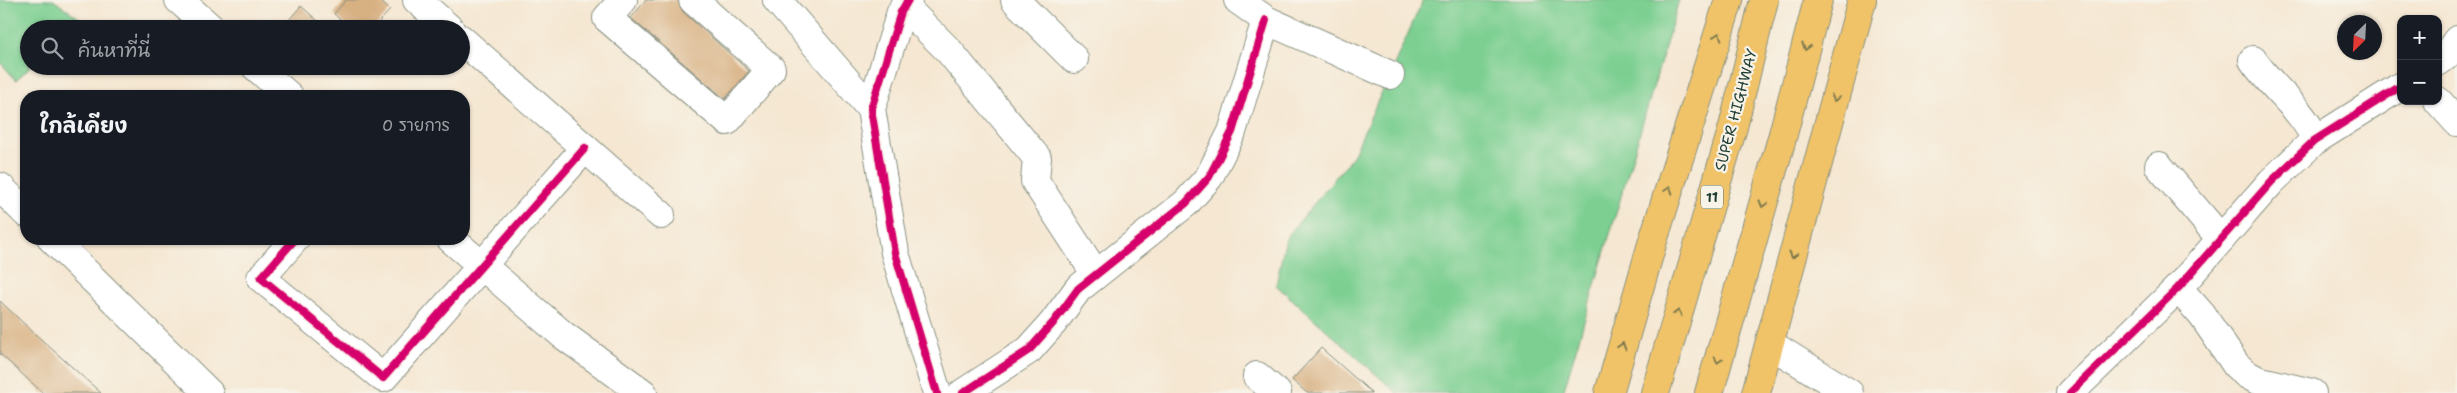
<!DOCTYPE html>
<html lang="th">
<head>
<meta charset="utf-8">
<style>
  body { margin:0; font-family:"Shantell Sans","Playpen Sans Thai",sans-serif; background:#20242c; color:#f1f3f6 }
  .controls { position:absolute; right:15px; top:15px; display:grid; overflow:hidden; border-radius:10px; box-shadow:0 1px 4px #0004 }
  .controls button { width:45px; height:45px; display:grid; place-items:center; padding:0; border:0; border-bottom:1px solid #363941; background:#171b24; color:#f1f3f6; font:25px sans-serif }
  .compass { position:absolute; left:2337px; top:15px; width:45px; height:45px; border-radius:50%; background:#171b24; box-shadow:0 1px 4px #0004; rotate:204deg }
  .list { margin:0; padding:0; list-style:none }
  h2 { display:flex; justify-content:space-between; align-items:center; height:65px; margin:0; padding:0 20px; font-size:21px }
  h2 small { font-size:16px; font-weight:400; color:#9ea1a6 }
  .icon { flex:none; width:28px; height:28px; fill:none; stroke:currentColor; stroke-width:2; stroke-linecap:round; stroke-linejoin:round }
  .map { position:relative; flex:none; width:2457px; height:393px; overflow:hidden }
  .search { position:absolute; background:#171b24; box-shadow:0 1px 4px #0004; left:20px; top:20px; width:450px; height:55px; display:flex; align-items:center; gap:12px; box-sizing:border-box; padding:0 18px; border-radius:28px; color:#9ea1a6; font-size:19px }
  .panel { position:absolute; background:#171b24; box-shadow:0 1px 4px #0004; left:20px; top:90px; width:450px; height:155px; border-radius:20px }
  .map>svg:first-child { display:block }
  .green { fill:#7ccf91; stroke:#4e8662 }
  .building { fill:#d8b183 }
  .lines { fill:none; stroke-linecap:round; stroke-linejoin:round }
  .minor-casing { stroke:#8a9283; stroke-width:30 }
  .major-casing { stroke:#8a9283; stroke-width:30 }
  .highway-casing { stroke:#8a9283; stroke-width:30 }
  .minor { stroke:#fff; stroke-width:28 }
  .major { stroke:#f0c369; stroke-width:28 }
  .highway { stroke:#f0c369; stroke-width:28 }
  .cycleway-casing { stroke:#f7f3e8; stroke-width:11 }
  .cycleway { stroke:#d6006c; stroke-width:8 }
  .oneway { stroke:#7d794c }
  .labels { text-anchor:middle; stroke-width:4.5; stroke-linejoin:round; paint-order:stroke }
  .shield { fill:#f7f3e8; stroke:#60746a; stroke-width:1 }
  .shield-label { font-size:14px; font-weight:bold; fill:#1f3d34 }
  .street-label { font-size:15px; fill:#1f3d34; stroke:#f7f3e8 }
</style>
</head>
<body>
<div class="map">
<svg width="2457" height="393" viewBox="0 0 2457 393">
  <rect width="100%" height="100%" fill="#f7f3e8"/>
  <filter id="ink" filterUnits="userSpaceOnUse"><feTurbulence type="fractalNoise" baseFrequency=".02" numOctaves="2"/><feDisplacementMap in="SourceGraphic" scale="10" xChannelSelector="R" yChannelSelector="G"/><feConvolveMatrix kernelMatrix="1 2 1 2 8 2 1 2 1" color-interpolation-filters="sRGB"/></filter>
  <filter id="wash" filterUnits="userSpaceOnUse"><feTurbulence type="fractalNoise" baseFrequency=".0096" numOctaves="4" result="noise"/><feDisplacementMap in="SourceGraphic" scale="20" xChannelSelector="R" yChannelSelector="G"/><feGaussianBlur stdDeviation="1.12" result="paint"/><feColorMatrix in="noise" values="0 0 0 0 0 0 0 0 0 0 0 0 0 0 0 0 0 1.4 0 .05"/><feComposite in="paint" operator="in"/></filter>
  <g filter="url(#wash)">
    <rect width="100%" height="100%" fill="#f5e7d2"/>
    <!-- green -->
    <g class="green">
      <polygon points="0,0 53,0 82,20 73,29 29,29 29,66 31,66 16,80 0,62"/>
      <polygon points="1423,0 1679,0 1563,393 1397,393 1276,285 1286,238 1353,156"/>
    </g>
    <g id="blocks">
      <!-- building -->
      <g class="building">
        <polygon points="346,0 379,0 390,10 373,29 351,29 334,14"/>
        <polygon points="646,0 678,0 683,12 749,71 725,99 631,18"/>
        <polygon points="301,6 327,29 281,29"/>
        <polygon points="0,301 35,334 101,393 43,393 0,354"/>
        <polygon points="1321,348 1372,393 1307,393 1292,380"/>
      </g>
    </g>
  </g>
  <g filter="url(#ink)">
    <use href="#blocks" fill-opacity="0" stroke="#8a9283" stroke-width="1"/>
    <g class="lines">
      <defs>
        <g id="minor">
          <polyline points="179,0 212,29"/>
          <polyline points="417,0 450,29"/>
          <polyline points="623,0 607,18 727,121 771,69 693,0"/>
          <polyline points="777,0 871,109"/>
          <polyline points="908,0 901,12 871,109 895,253 937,393"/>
          <polyline points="1015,0 1074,59"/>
          <polyline points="1238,0 1266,20 1390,75"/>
          <polyline points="904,6 949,51 1037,158 1035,181 1095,273"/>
          <polyline points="461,39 661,215"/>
          <path d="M2253,60c19,28 49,49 63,80"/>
          <polyline points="2438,62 2446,56 2457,40"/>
          <polyline points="255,66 289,96"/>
          <polyline points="2438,101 2457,122"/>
          <polyline points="2159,166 2221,239"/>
          <polyline points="0,187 26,213"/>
          <polyline points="52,239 209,393"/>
          <polyline points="295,239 261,278 383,378 585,148"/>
          <polyline points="451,239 563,335 643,393"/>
          <polyline points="2178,288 2202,315 2236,365 2246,374 2257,380 2312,393"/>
          <polyline points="1770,344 1849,393"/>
          <polyline points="1257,376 1277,393"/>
          <polyline points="963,393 1029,350 1053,323 1078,289 1186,203 1209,177 1232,132 1266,20"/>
          <polyline points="2070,393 2178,288 2271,182 2314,141 2401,86"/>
        </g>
        <g id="major">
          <polyline points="1609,393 1652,244 1729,0"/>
          <polyline points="1756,393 1862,0"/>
        </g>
        <g id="highway">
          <polyline points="1655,393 1733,127 1764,0"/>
          <polyline points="1709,393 1782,138 1818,0"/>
        </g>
      </defs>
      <!-- minor casing -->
      <use href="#minor" class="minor-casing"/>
      <!-- major casing -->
      <use href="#major" class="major-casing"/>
      <!-- highway casing -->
      <use href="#highway" class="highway-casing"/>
      <!-- minor -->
      <use href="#minor" class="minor"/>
      <!-- major -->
      <use href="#major" class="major"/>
      <!-- highway -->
      <use href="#highway" class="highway"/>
      <defs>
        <g id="cycleway">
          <polyline points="908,0 901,12 871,109 895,253 937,393"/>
          <polyline points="295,239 261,278 383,378 585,148"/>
          <polyline points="963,393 1029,350 1053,323 1078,289 1186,203 1209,177 1232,132 1266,20"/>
          <polyline points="2070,393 2178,288 2271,182 2314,141 2401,86"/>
        </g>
      </defs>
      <!-- cycleway casing -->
      <use href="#cycleway" class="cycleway-casing"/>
      <!-- cycleway -->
      <use href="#cycleway" class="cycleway"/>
    </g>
    <!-- one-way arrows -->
    <defs><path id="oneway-chevron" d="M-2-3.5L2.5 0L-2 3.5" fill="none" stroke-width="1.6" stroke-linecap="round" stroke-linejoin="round" transform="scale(1.25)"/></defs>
    <g class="oneway">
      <use href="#oneway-chevron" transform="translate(1718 36) rotate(-72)"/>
      <use href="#oneway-chevron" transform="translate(1806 47) rotate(105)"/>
      <use href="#oneway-chevron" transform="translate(1835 98) rotate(105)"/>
      <use href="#oneway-chevron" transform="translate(1669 190) rotate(-72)"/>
      <use href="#oneway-chevron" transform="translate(1763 204) rotate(106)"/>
      <use href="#oneway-chevron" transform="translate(1793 255) rotate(105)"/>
      <use href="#oneway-chevron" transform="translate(1678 313) rotate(-74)"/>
      <use href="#oneway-chevron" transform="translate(1622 346) rotate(-74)"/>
      <use href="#oneway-chevron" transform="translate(1718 360) rotate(106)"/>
    </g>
  </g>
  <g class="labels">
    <!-- shield labels -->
    <rect class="shield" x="1701" y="185.5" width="22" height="23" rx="4"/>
    <g class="shield-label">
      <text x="1712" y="202">11</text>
    </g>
    <!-- street labels -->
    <g class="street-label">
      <text transform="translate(1736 110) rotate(-75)" y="5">SUPER HIGHWAY</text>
    </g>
  </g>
</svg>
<div class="controls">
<button>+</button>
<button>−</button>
</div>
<svg class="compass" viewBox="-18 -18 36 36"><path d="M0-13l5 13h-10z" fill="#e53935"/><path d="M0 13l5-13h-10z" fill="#9ea1a6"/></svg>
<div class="search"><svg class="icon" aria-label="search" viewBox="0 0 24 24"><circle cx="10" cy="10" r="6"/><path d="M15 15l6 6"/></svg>ค้นหาที่นี่</div>
<section class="panel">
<h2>ใกล้เคียง<small>0 รายการ</small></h2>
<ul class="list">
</ul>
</section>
</div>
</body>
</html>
